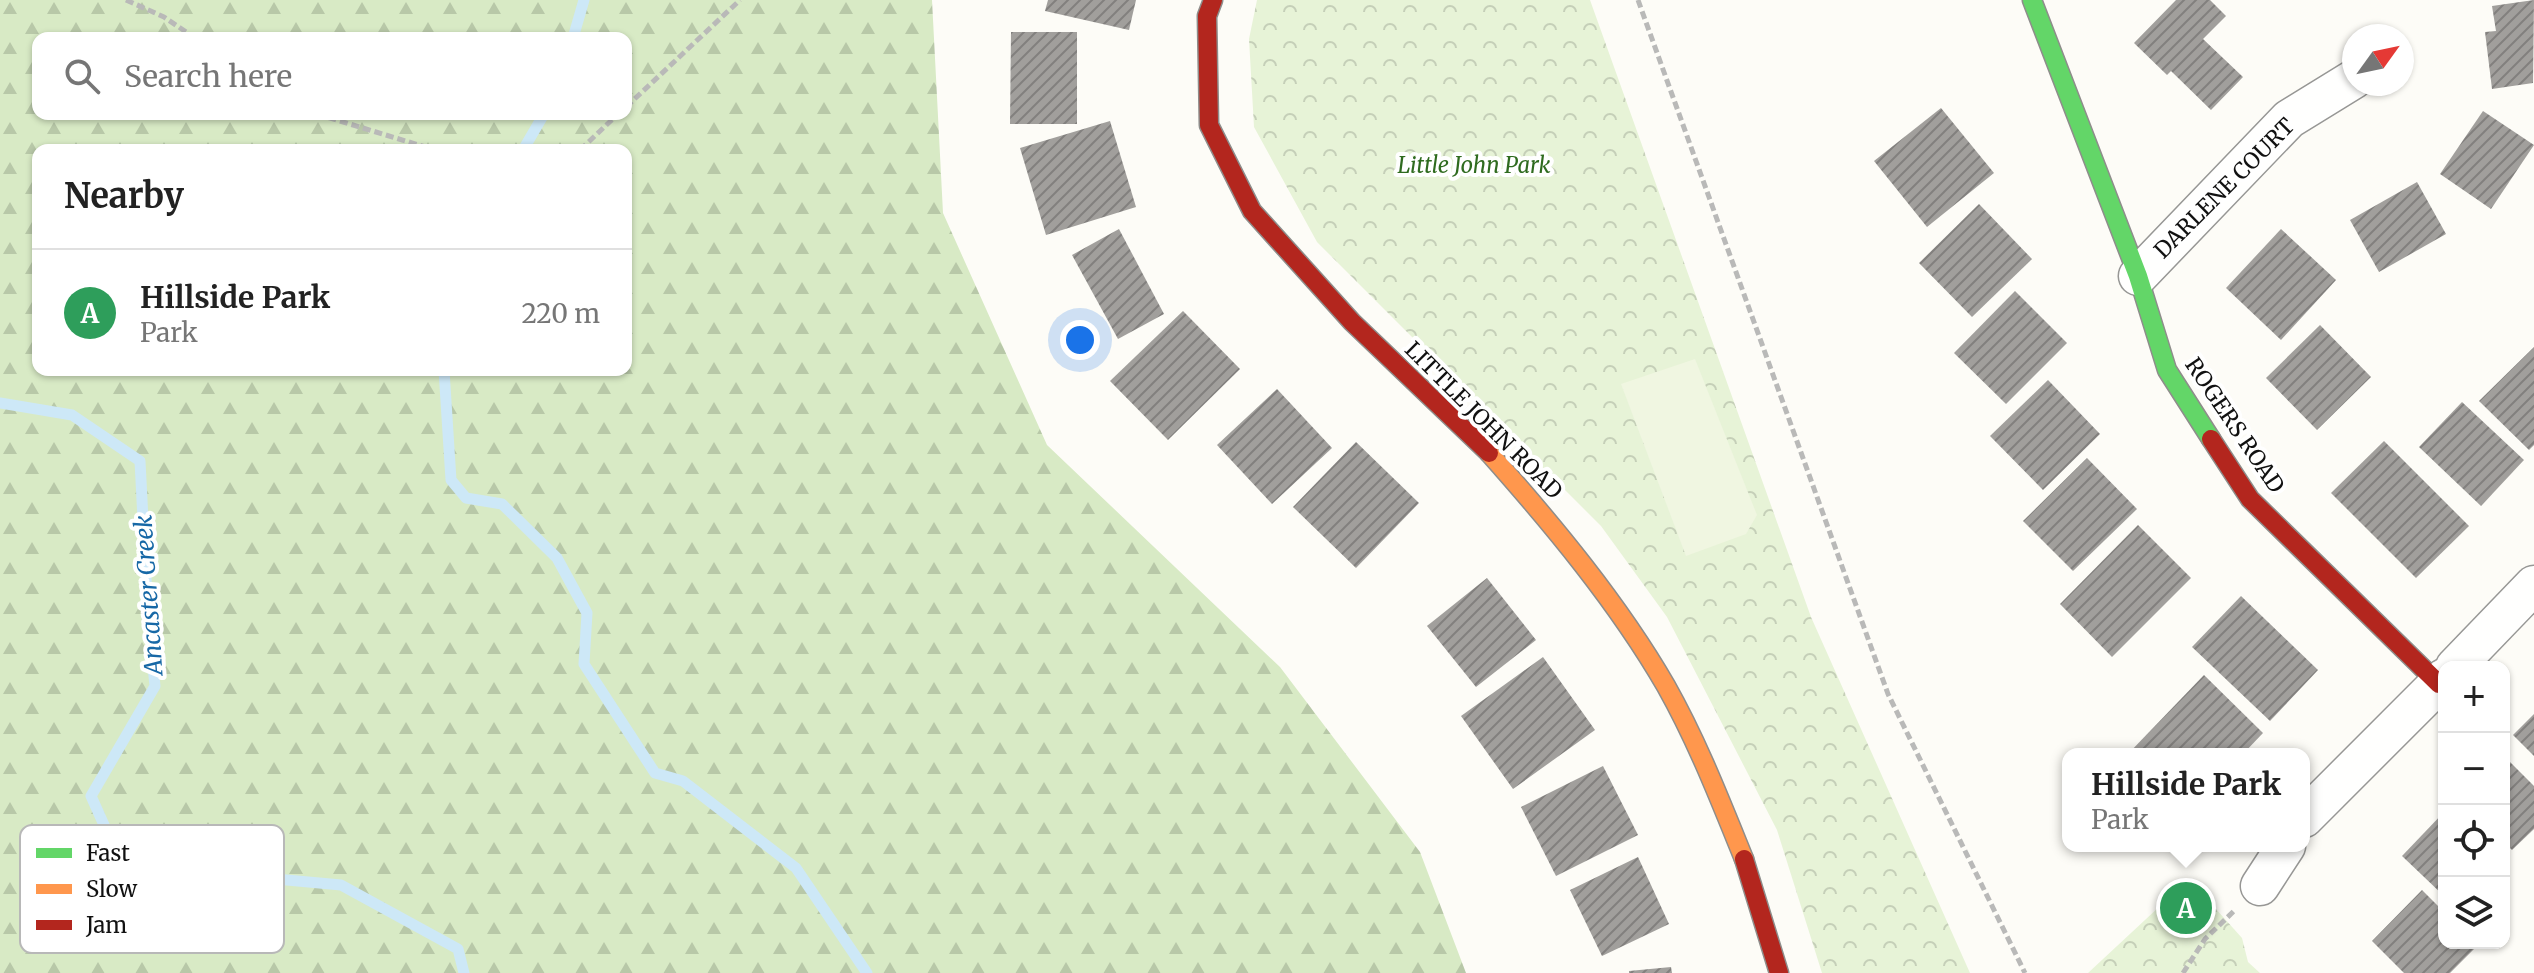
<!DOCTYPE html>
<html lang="en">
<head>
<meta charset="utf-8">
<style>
  body { margin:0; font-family:Merriweather,serif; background:#f2f2f2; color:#222 }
  .controls { position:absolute; right:24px; bottom:24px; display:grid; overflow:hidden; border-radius:16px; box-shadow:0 2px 6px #0004 }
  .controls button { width:72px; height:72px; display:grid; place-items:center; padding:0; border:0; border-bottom:2px solid #e0e0e0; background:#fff; color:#222; font:40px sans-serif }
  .compass { position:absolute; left:2342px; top:24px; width:72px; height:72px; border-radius:50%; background:#fff; box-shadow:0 2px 6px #0004; rotate:57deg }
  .you { position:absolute; left:1080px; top:340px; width:28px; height:28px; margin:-20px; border:6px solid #fff; border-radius:50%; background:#1a73e8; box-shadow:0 0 0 12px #1a73e833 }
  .badge { display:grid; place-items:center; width:52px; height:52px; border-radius:50%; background:#646362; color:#fff; font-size:26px; font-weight:700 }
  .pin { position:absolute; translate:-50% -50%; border:4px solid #fff; box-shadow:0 2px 8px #0006 }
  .popup { position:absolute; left:2062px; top:748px; width:248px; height:104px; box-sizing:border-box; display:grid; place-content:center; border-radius:16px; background:#fff; filter:drop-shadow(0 2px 6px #0005); font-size:26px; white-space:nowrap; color:#767676 }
  .popup b { font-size:30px; color:#222 }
  .popup::after { content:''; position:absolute; left:50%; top:100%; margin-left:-16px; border:16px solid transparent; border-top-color:#fff }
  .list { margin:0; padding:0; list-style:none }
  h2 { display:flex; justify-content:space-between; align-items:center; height:104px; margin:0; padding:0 32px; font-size:34px }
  h2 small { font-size:26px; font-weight:400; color:#767676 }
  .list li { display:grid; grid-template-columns:52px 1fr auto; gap:24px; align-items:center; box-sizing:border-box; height:128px; padding:0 32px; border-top:2px solid #e0e0e0 }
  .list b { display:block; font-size:30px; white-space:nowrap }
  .list p { margin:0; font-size:26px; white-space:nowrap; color:#767676 }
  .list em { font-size:26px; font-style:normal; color:#767676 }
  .icon { flex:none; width:44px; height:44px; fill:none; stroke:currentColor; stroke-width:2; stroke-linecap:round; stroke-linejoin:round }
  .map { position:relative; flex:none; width:2534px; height:973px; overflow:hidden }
  .search { position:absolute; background:#fff; box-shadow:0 2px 6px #0004; left:32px; top:32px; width:600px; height:88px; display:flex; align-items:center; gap:20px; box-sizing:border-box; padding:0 28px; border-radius:16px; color:#767676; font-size:30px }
  .panel { position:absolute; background:#fff; box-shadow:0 2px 6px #0004; left:32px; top:144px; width:600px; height:232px; border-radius:16px }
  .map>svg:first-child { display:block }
  .forest { fill:url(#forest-firs); fill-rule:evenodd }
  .park { fill:url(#park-crowns) }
  .pitch { fill:#f0f6e1 }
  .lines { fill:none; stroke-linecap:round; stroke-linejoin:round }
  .stream { stroke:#cde8f7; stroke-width:11 }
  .building { fill:url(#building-hatch) }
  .street-casing { stroke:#979795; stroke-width:41 }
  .fast-casing { stroke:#8e8d8b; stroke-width:21 }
  .slow-casing { stroke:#8e8d8b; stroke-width:21 }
  .jam-casing { stroke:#8e8d8b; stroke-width:21 }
  .path { stroke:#b9b9b8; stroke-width:5; stroke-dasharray:8 4; stroke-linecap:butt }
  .street { stroke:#fffffe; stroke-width:38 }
  .fast { stroke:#63d668; stroke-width:18 }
  .slow { stroke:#ff974d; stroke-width:18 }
  .jam { stroke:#b3261e; stroke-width:18 }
  .labels { text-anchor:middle; stroke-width:8; stroke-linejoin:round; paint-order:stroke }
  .park-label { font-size:22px; font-style:italic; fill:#2f6b1f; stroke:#fff }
  .street-label { font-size:22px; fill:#111; stroke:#fff }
  .water-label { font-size:24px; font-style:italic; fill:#1768a6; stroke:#fff }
  .key { fill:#fff; stroke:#b8b8b8; stroke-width:2 }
  .key-label { font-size:22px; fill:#111 }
</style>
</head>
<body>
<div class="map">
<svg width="2534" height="973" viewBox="0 0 2534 973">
  <defs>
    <pattern id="forest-firs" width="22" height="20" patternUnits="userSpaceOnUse" patternTransform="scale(2)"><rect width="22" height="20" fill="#d8eac5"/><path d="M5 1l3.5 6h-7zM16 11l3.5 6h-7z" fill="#b8c8a8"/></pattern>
    <pattern id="park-crowns" width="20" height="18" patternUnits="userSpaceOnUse" patternTransform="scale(2)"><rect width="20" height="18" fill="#e7f3d7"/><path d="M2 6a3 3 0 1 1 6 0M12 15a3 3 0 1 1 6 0" fill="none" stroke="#c5cfb8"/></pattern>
    <pattern id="building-hatch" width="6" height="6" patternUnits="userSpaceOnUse" patternTransform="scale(2)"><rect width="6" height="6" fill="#a19f9c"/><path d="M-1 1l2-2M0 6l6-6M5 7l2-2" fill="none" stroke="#82807e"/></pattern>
  </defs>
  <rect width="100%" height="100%" fill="#fdfcf7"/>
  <!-- forest -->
  <path class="forest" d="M0,0h932l11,213 104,232 233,222 140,185 46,121h-1466zM38,38h588v76h-588zM38,150h588v220h-588z"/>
  <!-- park -->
  <g class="park">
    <polygon points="1257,0 1590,0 1811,617 1970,973 1822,973 1777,830 1667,617 1601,526 1317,242 1254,127 1249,39"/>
    <polygon points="2189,879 2242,938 2248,962 2260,973 2088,973"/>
  </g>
  <!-- pitch -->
  <polygon class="pitch" points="1695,359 1757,515 1746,534 1686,556 1621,384"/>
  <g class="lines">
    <!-- stream -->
    <g class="stream">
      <polyline points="573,38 584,0"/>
      <polyline points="523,150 544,114"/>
      <polyline points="444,370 451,480 466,498 502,504 557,558 587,613 584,664 655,773 683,781 796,868 867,973"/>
      <polyline points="0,403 72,415 140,461 148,617 155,686 91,796 122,865 341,885 458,949 464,973"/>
    </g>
  </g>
  <!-- building -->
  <g class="building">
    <polygon points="1048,0 1136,0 1129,30 1045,11"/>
    <polygon points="2176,0 2210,0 2226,16 2203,39 2243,77 2211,110 2171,71 2167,75 2134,43"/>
    <polygon points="2534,0 2533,83 2492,89 2485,32 2496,31 2492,6"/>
    <polygon points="1011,32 1077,32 1077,124 1010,124"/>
    <polygon points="1941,108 1994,173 1927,227 1874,161"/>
    <polygon points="2483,111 2534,145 2491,209 2440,174"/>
    <polygon points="1110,121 1136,207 1046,235 1020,148"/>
    <polygon points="2417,182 2446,234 2379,272 2350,220"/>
    <polygon points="1979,204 2032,259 1972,317 1919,263"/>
    <polygon points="1119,229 1164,314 1118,339 1072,255"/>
    <polygon points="2281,229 2336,280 2281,340 2226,288"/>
    <polygon points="2015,291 2067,343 2006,404 1954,353"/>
    <polygon points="1183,311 1240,369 1168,440 1110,381"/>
    <polygon points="2320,325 2371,377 2317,430 2266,378"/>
    <polygon points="2534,347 2534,445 2529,450 2479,401"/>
    <polygon points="2048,380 2100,434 2043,490 1990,436"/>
    <polygon points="1277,389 1332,448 1272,504 1217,445"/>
    <polygon points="2462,402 2524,460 2481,506 2419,447"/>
    <polygon points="2384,441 2469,526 2416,578 2331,493"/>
    <polygon points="1356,442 1419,503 1356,568 1293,507"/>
    <polygon points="2087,458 2137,509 2073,571 2023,521"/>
    <polygon points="2138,525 2191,578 2112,657 2060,604"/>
    <polygon points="1487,578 1536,640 1476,687 1427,626"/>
    <polygon points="2241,596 2318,670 2270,721 2192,647"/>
    <polygon points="1543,657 1595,730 1513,789 1461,716"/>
    <polygon points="2204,675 2263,733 2243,754 2128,754"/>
    <polygon points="2534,714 2534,756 2513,735"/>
    <polygon points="2504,756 2534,786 2534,829 2512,850 2504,842"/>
    <polygon points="1603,766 1638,835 1556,876 1521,807"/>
    <polygon points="2444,812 2444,896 2402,856"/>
    <polygon points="1638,857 1669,924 1602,956 1570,890"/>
    <polygon points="2422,890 2444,912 2444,943 2478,945 2450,973 2404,973 2372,941"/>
    <polygon points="1671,967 1672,973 1629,973 1629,971"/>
  </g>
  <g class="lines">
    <defs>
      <g id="street">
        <polyline points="2138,276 2289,119 2354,79"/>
        <polyline points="2455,667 2534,585"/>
        <polyline points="2304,818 2444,678"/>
        <polyline points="2260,886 2286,846"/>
      </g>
      <polyline id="fast" points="2032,0 2138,276 2167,370 2211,439"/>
      <path id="slow" d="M1489,453c63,71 129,150 177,233 31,55 54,114 78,173"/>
      <g id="jam">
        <polyline points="1213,0 1207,16 1209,125 1252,211 1352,322 1489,453"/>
        <polyline points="2211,439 2250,499 2439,684"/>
        <polyline points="1744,859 1779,973"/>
      </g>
    </defs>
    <!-- street casing -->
    <use href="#street" class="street-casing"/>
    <!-- fast casing -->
    <use href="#fast" class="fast-casing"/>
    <!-- slow casing -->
    <use href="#slow" class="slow-casing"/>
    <!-- jam casing -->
    <use href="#jam" class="jam-casing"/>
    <!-- path -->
    <g class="path">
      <polyline points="126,0 164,17 195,38"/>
      <polyline points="1638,0 1888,694 2025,973"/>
      <polyline points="626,107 740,0"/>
      <polyline points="317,114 435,150"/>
      <polyline points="580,150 618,114"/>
      <polyline points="2183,973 2205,939 2235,910"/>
    </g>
    <!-- street -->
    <use href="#street" class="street"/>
    <!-- fast -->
    <use href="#fast" class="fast"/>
    <!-- slow -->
    <use href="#slow" class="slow"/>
    <!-- jam -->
    <use href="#jam" class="jam"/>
  </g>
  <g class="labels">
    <!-- park labels -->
    <g class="park-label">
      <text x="1474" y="173">Little John Park</text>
    </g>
    <!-- street labels -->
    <g class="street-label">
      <text transform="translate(2224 188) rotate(-45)" y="8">DARLENE COURT</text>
      <text transform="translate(1484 420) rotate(45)" y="8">LITTLE JOHN ROAD</text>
      <text transform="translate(2235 425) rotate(56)" y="8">ROGERS ROAD</text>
    </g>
    <!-- water labels -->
    <g class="water-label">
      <text transform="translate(149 595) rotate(-94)" y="8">Ancaster Creek</text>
    </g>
  </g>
  <!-- legend -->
  <rect x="20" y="825" width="264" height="128" rx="12" class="key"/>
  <rect x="36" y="848" width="36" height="10" fill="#63d668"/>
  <rect x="36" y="884" width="36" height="10" fill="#ff974d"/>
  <rect x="36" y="920" width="36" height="10" fill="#b3261e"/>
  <g class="key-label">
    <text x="86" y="861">Fast</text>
    <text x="86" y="897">Slow</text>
    <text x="86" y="933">Jam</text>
  </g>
</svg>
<div class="controls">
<button>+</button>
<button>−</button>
<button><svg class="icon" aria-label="locate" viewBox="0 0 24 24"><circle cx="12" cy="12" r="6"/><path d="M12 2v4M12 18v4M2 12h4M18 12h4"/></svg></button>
<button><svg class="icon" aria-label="layers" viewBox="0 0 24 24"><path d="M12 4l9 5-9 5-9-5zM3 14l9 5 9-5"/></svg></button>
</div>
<svg class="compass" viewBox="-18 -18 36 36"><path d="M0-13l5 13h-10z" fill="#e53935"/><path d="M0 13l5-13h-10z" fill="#767676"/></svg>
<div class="you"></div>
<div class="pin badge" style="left:2186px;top:908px;background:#2e9e5b">A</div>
<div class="popup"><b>Hillside Park</b>Park</div>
<div class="search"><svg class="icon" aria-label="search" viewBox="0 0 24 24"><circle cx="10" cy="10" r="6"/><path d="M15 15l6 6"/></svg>Search here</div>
<section class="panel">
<h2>Nearby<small></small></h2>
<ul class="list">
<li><span class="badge" style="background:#2e9e5b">A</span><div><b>Hillside Park</b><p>Park</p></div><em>220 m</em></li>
</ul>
</section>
</div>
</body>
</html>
